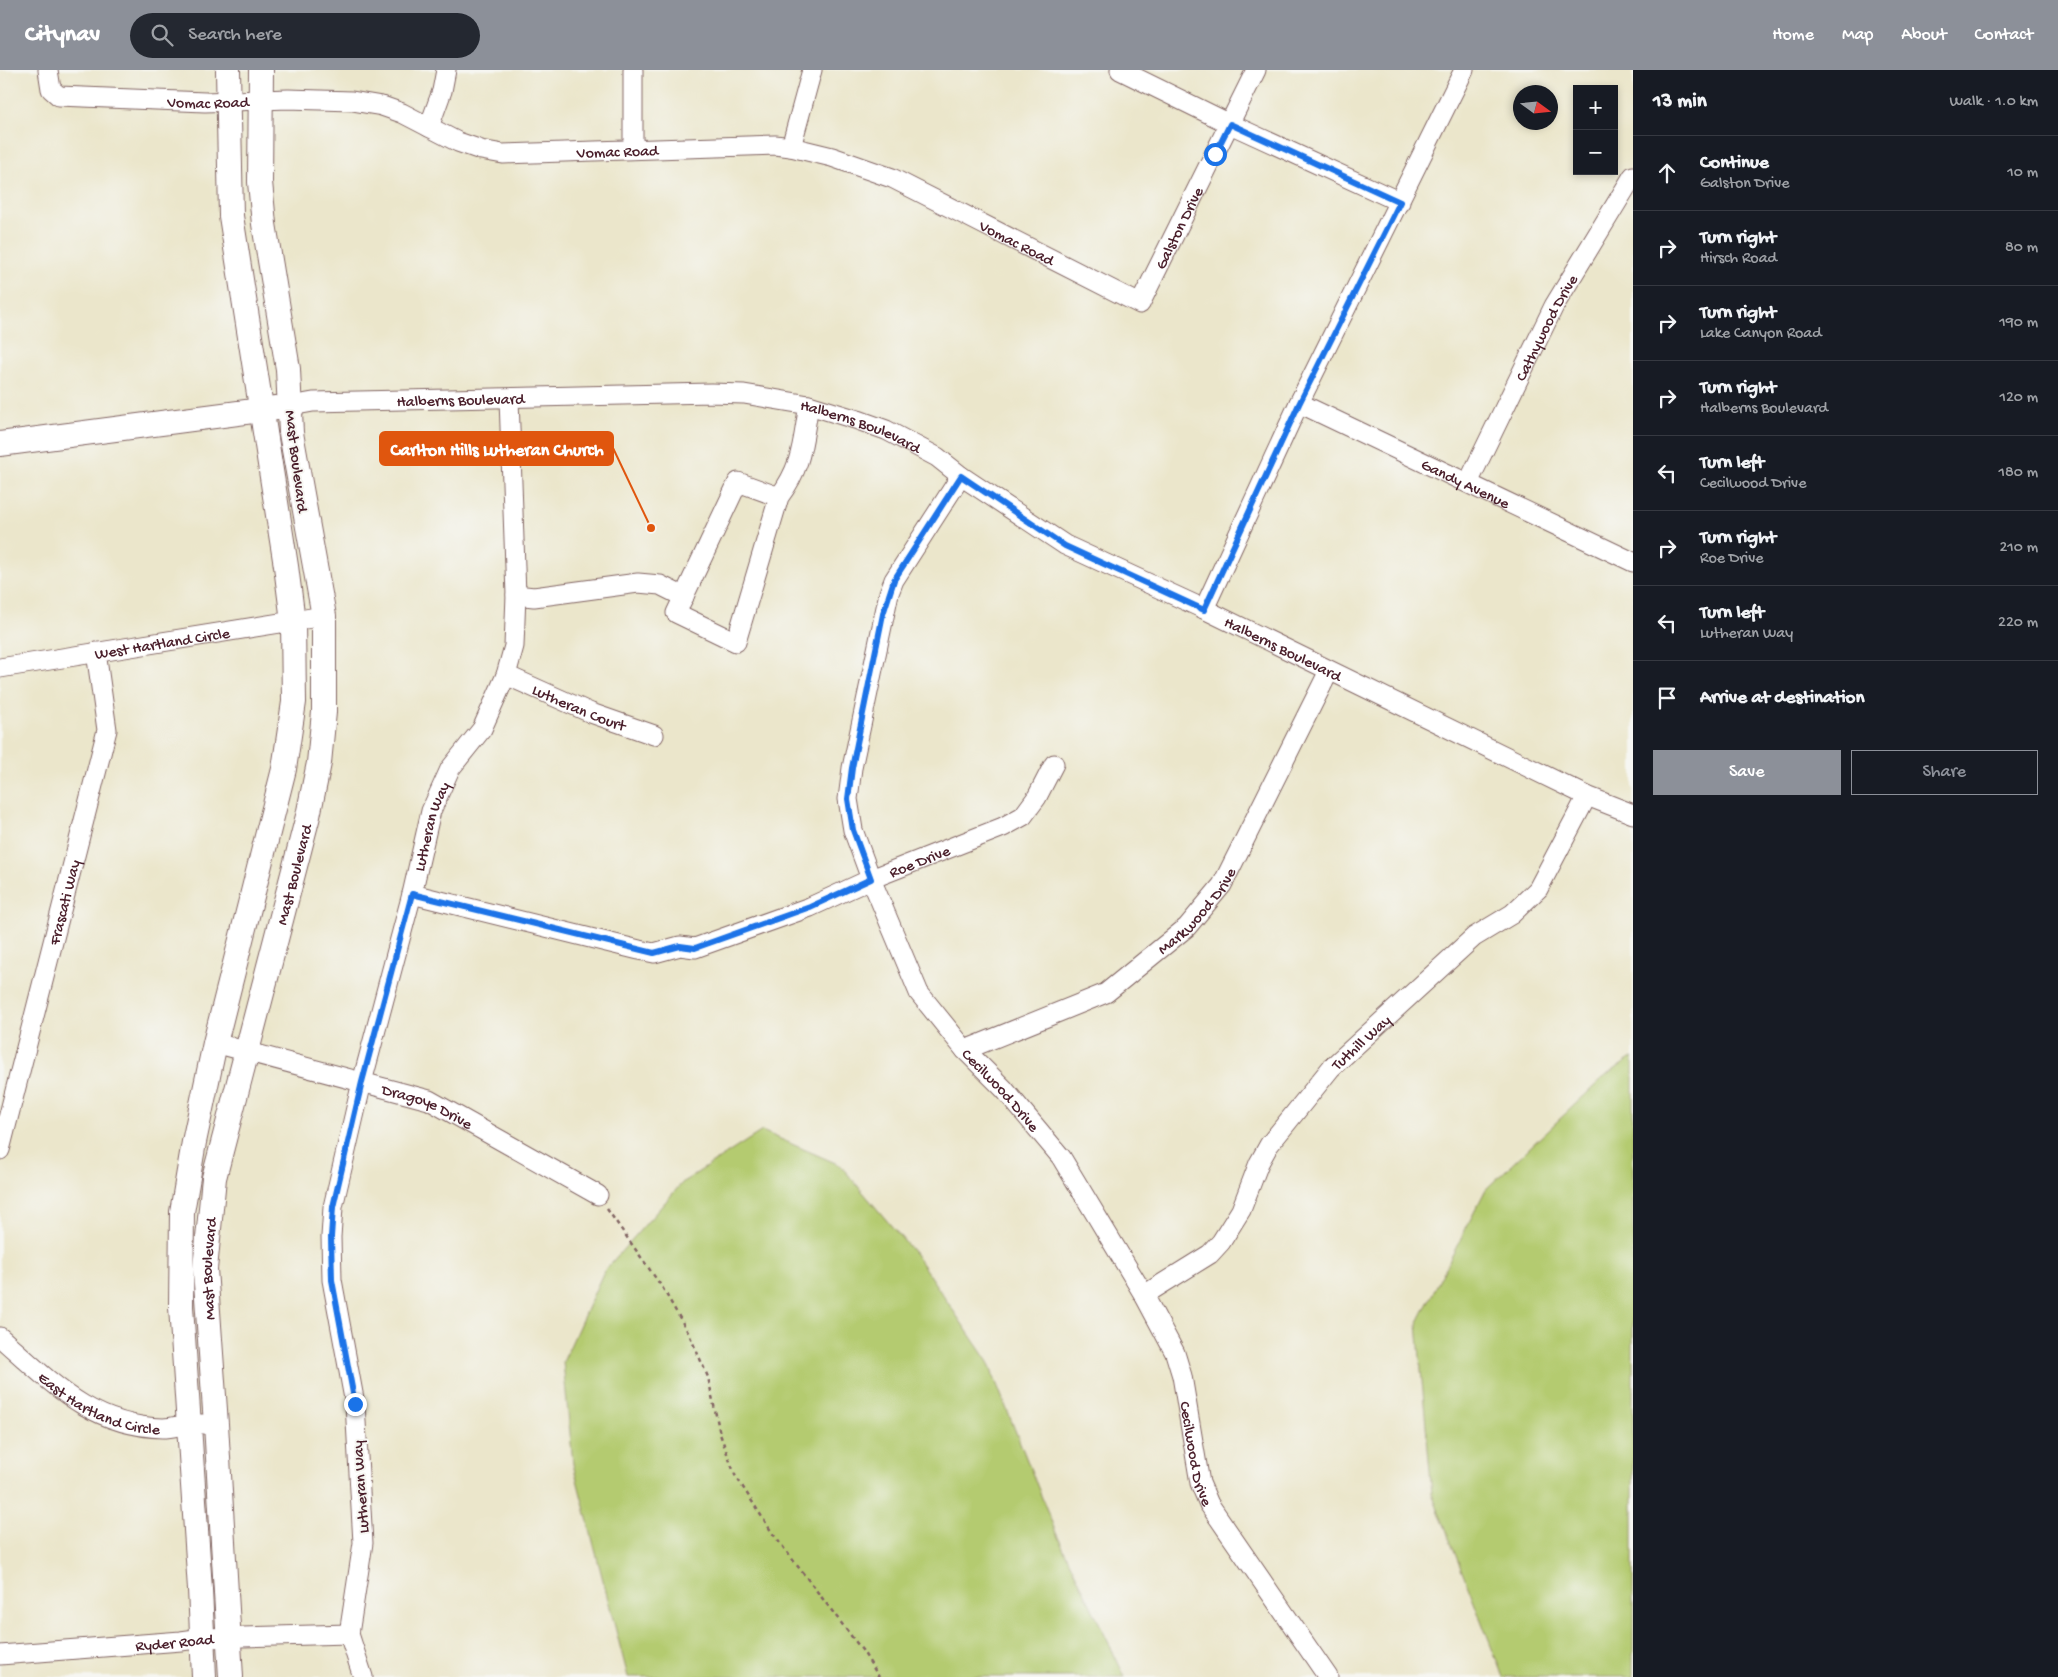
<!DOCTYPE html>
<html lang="en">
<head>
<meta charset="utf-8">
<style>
  body { margin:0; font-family:"Gochi Hand",sans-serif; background:#242831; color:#f1f3f6 }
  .controls { position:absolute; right:15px; top:15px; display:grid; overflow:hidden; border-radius:0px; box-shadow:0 2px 8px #0003 }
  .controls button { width:45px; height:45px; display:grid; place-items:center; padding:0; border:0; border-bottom:1px solid #363941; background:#171b24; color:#f1f3f6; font:25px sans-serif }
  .compass { position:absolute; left:1513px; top:15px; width:45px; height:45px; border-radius:50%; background:#171b24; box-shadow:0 2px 8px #0003; rotate:105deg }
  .stop { position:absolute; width:15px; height:15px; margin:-11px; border:4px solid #1a73e8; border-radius:50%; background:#fff }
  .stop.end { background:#1a73e8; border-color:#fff; box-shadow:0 1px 5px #0008 }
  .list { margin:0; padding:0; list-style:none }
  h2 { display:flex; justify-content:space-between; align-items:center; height:65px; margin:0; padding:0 20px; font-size:21px }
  h2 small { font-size:16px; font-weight:400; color:#9ea1a6 }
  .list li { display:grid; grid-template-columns:32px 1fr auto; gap:15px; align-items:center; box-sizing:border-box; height:75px; padding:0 20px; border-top:1px solid #363941 }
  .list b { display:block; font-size:19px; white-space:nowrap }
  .list p { margin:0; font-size:16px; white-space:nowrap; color:#9ea1a6 }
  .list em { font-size:16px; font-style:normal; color:#9ea1a6 }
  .actions { display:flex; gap:10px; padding:15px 20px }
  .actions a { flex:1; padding:11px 0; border:1px solid #8c9099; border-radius:0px; text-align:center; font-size:18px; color:#8c9099 }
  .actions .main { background:#8c9099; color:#fff }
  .icon { flex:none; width:28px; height:28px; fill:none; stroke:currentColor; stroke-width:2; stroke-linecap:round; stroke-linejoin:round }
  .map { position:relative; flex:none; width:1633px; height:1607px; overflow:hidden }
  header { display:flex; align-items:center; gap:30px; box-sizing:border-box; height:70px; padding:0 25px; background:#8c9099; color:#fff }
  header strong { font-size:24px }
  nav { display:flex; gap:28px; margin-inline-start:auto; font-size:18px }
  .search { width:350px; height:45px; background:#242831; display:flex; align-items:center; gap:12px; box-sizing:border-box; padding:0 18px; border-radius:28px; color:#9ea1a6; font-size:19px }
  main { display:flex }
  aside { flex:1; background:#171b24 }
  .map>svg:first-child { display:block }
  .green { fill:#b4cb70; stroke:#7f754e }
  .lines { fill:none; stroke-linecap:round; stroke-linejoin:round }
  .minor-casing { stroke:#826563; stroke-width:21 }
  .major-casing { stroke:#826563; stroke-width:26 }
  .path { stroke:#826563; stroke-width:2.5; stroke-dasharray:4 4; stroke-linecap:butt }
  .minor { stroke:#fff; stroke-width:19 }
  .major { stroke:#fff; stroke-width:24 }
  .route { stroke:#1a73e8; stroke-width:6 }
  .labels { text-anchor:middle; stroke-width:4; stroke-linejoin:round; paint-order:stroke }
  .street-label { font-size:16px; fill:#4a1f2b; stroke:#f6f6f2 }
  .leader { fill:none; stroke:#e0560e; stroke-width:2 }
  .callout-dot { fill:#e0560e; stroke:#f6f6f2; stroke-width:2 }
  .callout { fill:#e0560e; stroke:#e0560e; stroke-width:2 }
  .callout-label { font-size:18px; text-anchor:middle; font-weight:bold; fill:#fff }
</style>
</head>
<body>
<header>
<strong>Citynav</strong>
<div class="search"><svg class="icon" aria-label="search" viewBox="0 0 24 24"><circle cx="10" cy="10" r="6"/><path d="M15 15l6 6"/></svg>Search here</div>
<nav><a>Home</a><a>Map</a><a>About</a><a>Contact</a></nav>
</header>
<main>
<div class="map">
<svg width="1633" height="1607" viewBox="0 0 1633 1607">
  <rect width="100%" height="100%" fill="#f6f6f2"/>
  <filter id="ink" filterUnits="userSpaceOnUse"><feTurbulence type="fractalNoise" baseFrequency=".02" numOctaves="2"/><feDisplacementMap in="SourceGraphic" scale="10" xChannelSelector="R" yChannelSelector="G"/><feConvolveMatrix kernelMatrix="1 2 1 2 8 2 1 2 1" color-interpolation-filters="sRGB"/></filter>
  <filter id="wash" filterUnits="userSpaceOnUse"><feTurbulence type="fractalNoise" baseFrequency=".0096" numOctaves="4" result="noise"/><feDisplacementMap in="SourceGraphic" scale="20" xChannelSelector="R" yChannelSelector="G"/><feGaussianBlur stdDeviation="1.12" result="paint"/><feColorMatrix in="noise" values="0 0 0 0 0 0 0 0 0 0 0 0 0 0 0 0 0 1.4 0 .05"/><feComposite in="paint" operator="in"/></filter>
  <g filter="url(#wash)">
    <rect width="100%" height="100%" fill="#ebe6cb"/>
    <!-- green -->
    <g class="green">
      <polygon points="1633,987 1633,1607 1503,1607 1432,1424 1417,1254 1486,1119 1605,1006"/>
      <polygon points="762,1061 840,1095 915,1184 988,1292 1056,1463 1125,1607 628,1607 573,1394 563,1292 604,1201 683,1112"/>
    </g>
  </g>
  <g filter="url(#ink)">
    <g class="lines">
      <defs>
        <g id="minor">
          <path id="s1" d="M48,0l3,19 8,7 146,6 83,-3 64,2 30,5 20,7 56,29 23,8 22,4 272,-9 16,2 41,10 60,21 248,126 116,-234"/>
          <polyline points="1120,0 1230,54 1400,132"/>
          <polyline points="429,57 442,21 446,0"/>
          <polyline points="791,77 812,0"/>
          <polyline points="633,78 633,0"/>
          <path id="s2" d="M1299,333l334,159"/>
          <path id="s3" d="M291,336l22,-4 398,-9 33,1 65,11 49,15 28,10 51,27 24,19 104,69 139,64 383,187 46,18"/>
          <path id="s4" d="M961,406l-67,104 -5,13 -37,175 -4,31 5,31 18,49 48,114 46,57 39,39 57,68 83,138 31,58 7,23 18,107 9,21 119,173"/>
          <path id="s5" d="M1468,413l86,-177 79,-130"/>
          <path d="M779,427l-41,-15 -62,131 60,29 43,-145c24,-32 23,-54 30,-92"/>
          <polyline points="516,525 534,527 638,513 660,515 684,527"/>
          <polyline points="1204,539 1299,333 1464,0"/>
          <path id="s6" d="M0,598l324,-52"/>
          <path id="s7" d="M506,605l85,38 63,22"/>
          <path id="s8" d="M412,824l227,56 15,3 26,-7 15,2 115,-41 61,-28 132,-52 20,-11 14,-19 17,-33"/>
          <path id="s9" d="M215,973l214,57 169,95"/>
          <path id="s10" d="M965,980l141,-57 81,-66 35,-42 107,-214"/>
          <path id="s11" d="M0,1080l107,-420 -11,-78"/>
          <path id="s12" d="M1144,1225l66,-41 11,-12 20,-32 18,-47 10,-18 62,-77 143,-131 38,-23 26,-25 49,-93"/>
          <path id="s13" d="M0,1267c51,45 90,89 163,91 9,0 18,-3 27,-4 9,0 18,0 26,0"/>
          <path id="s14" d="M0,1585l181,-14 22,-3 146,-4"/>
          <path id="s15" d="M363,1607l-14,-43 14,-91 -8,-139 -23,-124 -1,-43 2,-30 29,-125 50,-188 19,-83 19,-42 32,-40 24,-54 8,-29 2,-51 -7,-196"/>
        </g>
        <g id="major">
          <polyline points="0,374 276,338"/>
          <polyline points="204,1607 200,1519 181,1237 182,1142 194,1072 215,973 284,699 294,632 293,551 286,496 231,146 228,0"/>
          <path id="s16" d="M231,1607l-15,-253 -11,-155 9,-91 94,-362 11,-53 5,-51v-96l-33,-183 -3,-64 -24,-145 -4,-42 1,-112"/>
        </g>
      </defs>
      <!-- minor casing -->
      <use href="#minor" class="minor-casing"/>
      <!-- major casing -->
      <use href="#major" class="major-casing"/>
      <!-- path -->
      <polyline class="path" points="607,1139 662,1217 689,1264 708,1307 720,1364 735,1405 773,1464 862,1580 879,1607"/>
      <!-- minor -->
      <use href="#minor" class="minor"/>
      <!-- major -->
      <use href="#major" class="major"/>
    </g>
  </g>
  <g class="lines" filter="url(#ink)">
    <!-- route -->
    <polyline class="route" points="355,1334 332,1210 331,1167 333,1137 362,1012 412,824 654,883 680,876 695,878 810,837 871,809 853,760 848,729 852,698 883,544 894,510 961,406 1065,476 1204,540 1299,334 1400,132 1230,54 1215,84"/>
  </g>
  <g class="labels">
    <!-- street labels -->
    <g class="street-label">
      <text dy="6" stroke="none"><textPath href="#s1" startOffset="179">Vomac Road</textPath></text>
      <text dy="6" stroke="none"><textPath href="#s1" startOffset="599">Vomac Road</textPath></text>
      <text dy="6" stroke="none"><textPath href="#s1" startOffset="1242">Galston Drive</textPath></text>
      <text dy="6" stroke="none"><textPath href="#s1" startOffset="1019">Vomac Road</textPath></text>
      <text dy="6" stroke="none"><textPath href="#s5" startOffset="174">Cathywood Drive</textPath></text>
      <text dy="6" stroke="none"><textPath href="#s3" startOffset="170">Halberns Boulevard</textPath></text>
      <text dy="6" stroke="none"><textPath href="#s3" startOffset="575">Halberns Boulevard</textPath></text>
      <text transform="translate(298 391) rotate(83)" y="6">Mast Boulevard</text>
      <text dy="6" stroke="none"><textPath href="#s2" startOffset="185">Gandy Avenue</textPath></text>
      <text dy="6" stroke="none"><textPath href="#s6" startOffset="164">West Hartland Circle</textPath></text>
      <text dy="6" stroke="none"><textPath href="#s3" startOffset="1055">Halberns Boulevard</textPath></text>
      <text dy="6" stroke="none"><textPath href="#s7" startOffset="80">Lutheran Court</textPath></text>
      <text dy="6" stroke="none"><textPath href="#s15" startOffset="869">Lutheran Way</textPath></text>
      <text dy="6" stroke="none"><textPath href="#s8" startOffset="532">Roe Drive</textPath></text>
      <text dy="6" stroke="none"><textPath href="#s16" startOffset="814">Mast Boulevard</textPath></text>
      <text dy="6" stroke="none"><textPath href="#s11" startOffset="256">Frascati Way</textPath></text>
      <text dy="6" stroke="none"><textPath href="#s10" startOffset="275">Markwood Drive</textPath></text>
      <text dy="6" stroke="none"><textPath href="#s12" startOffset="341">Tuthill Way</textPath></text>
      <text dy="6" stroke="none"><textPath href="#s4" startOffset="682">Cecilwood Drive</textPath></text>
      <text dy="6" stroke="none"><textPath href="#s9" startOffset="222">Dragoye Drive</textPath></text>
      <text dy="6" stroke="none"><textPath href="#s16" startOffset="409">Mast Boulevard</textPath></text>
      <text dy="6" stroke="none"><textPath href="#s13" startOffset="122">East Hartland Circle</textPath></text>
      <text dy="6" stroke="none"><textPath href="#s4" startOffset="1102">Cecilwood Drive</textPath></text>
      <text transform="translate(359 1417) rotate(-94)" y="6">Lutheran Way</text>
      <text dy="6" stroke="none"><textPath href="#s14" startOffset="175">Ryder Road</textPath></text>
    </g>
  </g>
  <!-- callouts -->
  <path class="leader" d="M651 458L613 378"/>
  <circle class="callout-dot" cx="651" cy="458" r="5"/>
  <rect class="callout" x="380" y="362" width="233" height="33" rx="5"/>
  <g class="callout-label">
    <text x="497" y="385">Carlton Hills Lutheran Church</text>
  </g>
</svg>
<div class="controls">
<button>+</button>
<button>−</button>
</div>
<svg class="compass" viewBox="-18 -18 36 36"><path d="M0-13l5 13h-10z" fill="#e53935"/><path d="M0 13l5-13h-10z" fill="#9ea1a6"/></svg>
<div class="stop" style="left:1215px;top:84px"></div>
<div class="stop end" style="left:355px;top:1334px"></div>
</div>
<aside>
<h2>13 min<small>Walk · 1.0 km</small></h2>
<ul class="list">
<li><svg class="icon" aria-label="ahead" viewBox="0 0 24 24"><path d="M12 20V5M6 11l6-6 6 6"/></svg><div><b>Continue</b><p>Galston Drive</p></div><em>10 m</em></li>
<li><svg class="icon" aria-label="right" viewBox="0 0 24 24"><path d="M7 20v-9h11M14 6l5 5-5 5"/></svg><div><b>Turn right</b><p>Hirsch Road</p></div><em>80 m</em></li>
<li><svg class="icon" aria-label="right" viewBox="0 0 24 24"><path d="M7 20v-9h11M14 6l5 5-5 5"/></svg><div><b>Turn right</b><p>Lake Canyon Road</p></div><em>190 m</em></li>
<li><svg class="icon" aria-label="right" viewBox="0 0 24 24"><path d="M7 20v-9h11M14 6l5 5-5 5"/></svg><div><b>Turn right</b><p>Halberns Boulevard</p></div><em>120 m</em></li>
<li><svg class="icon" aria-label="left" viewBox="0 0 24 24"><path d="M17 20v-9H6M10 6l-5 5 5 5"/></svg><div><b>Turn left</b><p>Cecilwood Drive</p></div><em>180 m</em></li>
<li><svg class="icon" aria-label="right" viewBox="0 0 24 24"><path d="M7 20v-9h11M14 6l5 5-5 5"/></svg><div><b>Turn right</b><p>Roe Drive</p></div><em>210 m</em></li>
<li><svg class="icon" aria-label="left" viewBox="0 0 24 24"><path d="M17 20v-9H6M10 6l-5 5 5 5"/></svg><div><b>Turn left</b><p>Lutheran Way</p></div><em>220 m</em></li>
<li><svg class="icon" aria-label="arrive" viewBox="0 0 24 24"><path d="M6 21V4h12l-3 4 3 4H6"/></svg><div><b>Arrive at destination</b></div></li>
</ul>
<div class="actions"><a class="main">Save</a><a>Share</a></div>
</aside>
</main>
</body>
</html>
